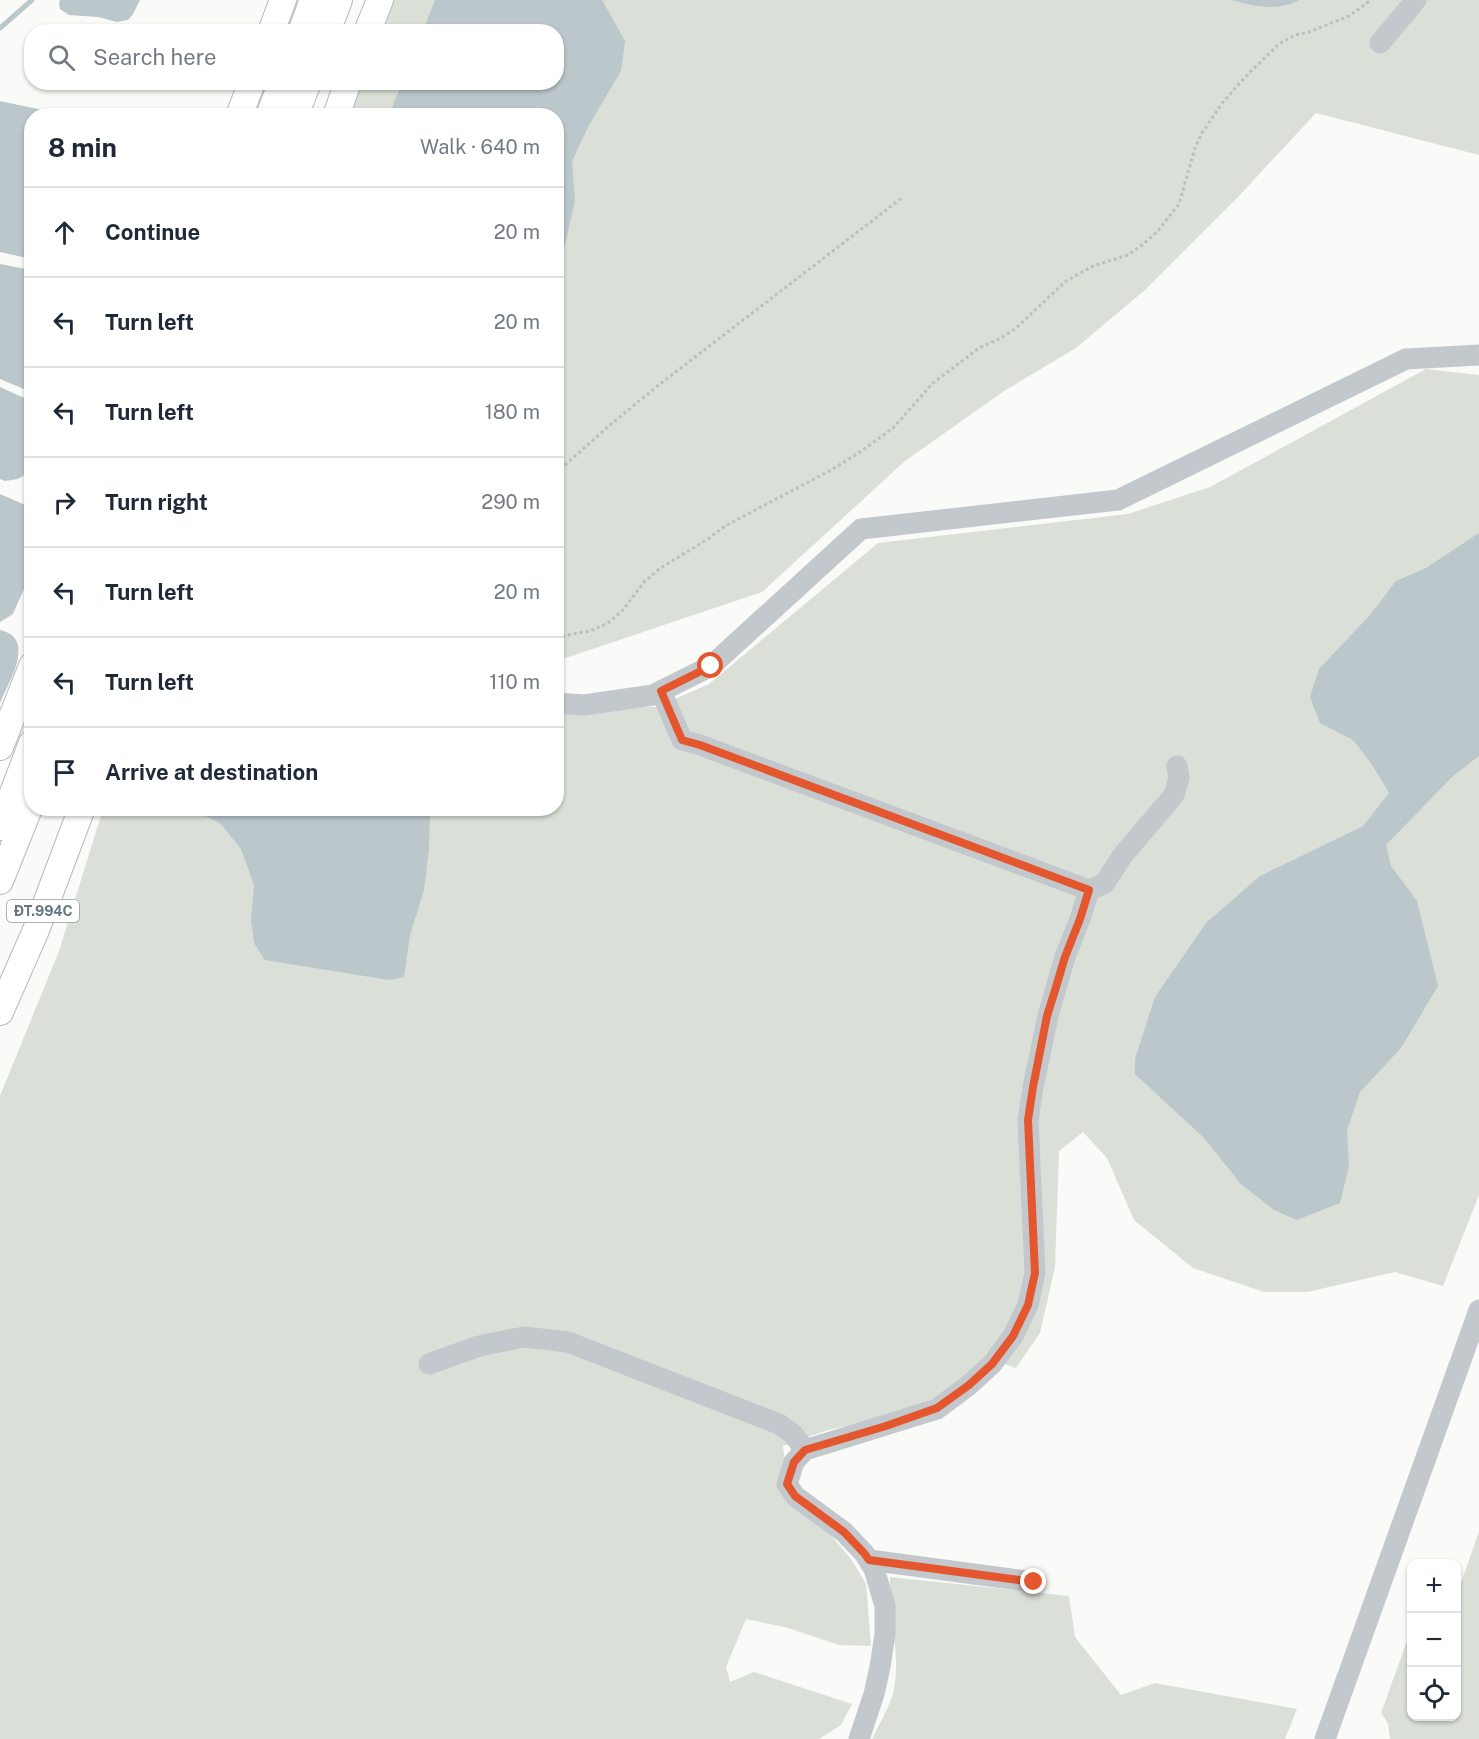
<!DOCTYPE html>
<html lang="en">
<head>
<meta charset="utf-8">
<style>
  body { margin:0; font-family:"Public Sans",sans-serif; background:#f6f6f7; color:#1f2937 }
  .controls { position:absolute; right:18px; bottom:18px; display:grid; overflow:hidden; border-radius:12px; box-shadow:0 2px 4px #0004 }
  .controls button { width:54px; height:54px; display:grid; place-items:center; padding:0; border:0; border-bottom:2px solid #e0e1e3; background:#fff; color:#1f2937; font:30px sans-serif }
  .stop { position:absolute; width:18px; height:18px; margin:-14px; border:4px solid #e4572e; border-radius:50%; background:#fff }
  .stop.end { background:#e4572e; border-color:#fff; box-shadow:0 2px 6px #0008 }
  .list { margin:0; padding:0; list-style:none }
  h2 { display:flex; justify-content:space-between; align-items:center; height:78px; margin:0; padding:0 24px; font-size:26px }
  h2 small { font-size:20px; font-weight:400; color:#747a83 }
  .list li { display:grid; grid-template-columns:39px 1fr auto; gap:18px; align-items:center; box-sizing:border-box; height:90px; padding:0 24px; border-top:2px solid #e0e1e3 }
  .list b { display:block; font-size:22px; white-space:nowrap }
  .list em { font-size:20px; font-style:normal; color:#747a83 }
  .icon { flex:none; width:33px; height:33px; fill:none; stroke:currentColor; stroke-width:2; stroke-linecap:round; stroke-linejoin:round }
  .map { position:relative; flex:none; width:1479px; height:1739px; overflow:hidden }
  .search { position:absolute; background:#fff; box-shadow:0 2px 4px #0004; left:24px; top:24px; width:540px; height:66px; display:flex; align-items:center; gap:15px; box-sizing:border-box; padding:0 21px; border-radius:24px; color:#747a83; font-size:22px }
  .panel { position:absolute; background:#fff; box-shadow:0 2px 4px #0004; left:24px; top:108px; width:540px; height:708px; border-radius:24px }
  .map>svg:first-child { display:block }
  .green { fill:#dadfd7 }
  .water { fill:#bbc7cb }
  .lines { fill:none; stroke-linecap:round; stroke-linejoin:round }
  .stream { stroke:#bbc7cb; stroke-width:5 }
  .major-casing { stroke:#b5babe; stroke-width:28 }
  .path { stroke:#bbbfc2; stroke-width:3; stroke-dasharray:3 3; stroke-linecap:butt }
  .minor { stroke:#c3c8cc; stroke-width:21 }
  .major { stroke:#fff; stroke-width:26 }
  .route { stroke:#e4572e; stroke-width:8 }
  .labels { text-anchor:middle; stroke-width:6; stroke-linejoin:round; paint-order:stroke }
  .shield { fill:#fff; stroke:#939fa8; stroke-width:1.5 }
  .shield-label { font-size:14px; font-weight:bold; fill:#657683 }
</style>
</head>
<body>
<div class="map">
<svg width="1479" height="1739" viewBox="0 0 1479 1739">
  <rect width="100%" height="100%" fill="#fafaf8"/>
  <!-- green -->
  <g class="green">
    <polygon points="393,0 1479,0 1479,155 1316,113 1237,198 1146,289 1076,348 1004,391 905,461 762,592 557,661 556,116 350,116 362,83 556,82 556,32 381,31"/>
    <polygon points="1426,369 1479,375 1479,1195 1443,1286 1395,1272 1307,1292 1264,1292 1193,1268 1134,1220 1107,1158 1083,1132 1059,1151 1055,1267 1040,1333 1016,1368 987,1358 943,1395 897,1414 825,1431 783,1446 786,1468 786,1500 830,1534 851,1559 866,1584 871,1646 839,1645 788,1628 746,1619 726,1667 730,1682 754,1672 852,1704 841,1725 819,1739 0,1739 0,1096 59,951 103,809 556,808 557,703 657,707 709,684 878,543 1128,514 1210,487"/>
    <polygon points="1479,1531 1479,1739 1390,1739 1388,1723 1381,1713 1411,1630 1412,1716 1456,1716 1457,1595"/>
    <path d="M890,1577l179,19 6,41 46,58 34,-12 142,26 -12,30h-413c7,-14 15,-28 20,-42 11,-36 -4,-83 -2,-120z"/>
  </g>
  <!-- water -->
  <g class="water">
    <polygon points="60,0 140,0 133,14 128,20 117,22 98,17 69,15 60,9 59,3"/>
    <polygon points="435,0 602,0 625,41 621,71 589,125 572,161 575,201 559,271 557,273 556,116 389,115 402,83 556,82 556,32 423,31"/>
    <path d="M1231,0h68c-21,12 -46,6 -68,0z"/>
    <polygon points="0,101 66,115 32,116 31,259 0,252"/>
    <polygon points="0,264 31,270 31,392 0,379"/>
    <polygon points="0,387 31,401 31,464 26,474 18,479 5,481 0,479"/>
    <polygon points="0,494 32,508 31,573 13,614 0,622"/>
    <polygon points="1479,533 1479,756 1453,776 1386,845 1391,866 1417,901 1438,986 1401,1048 1360,1092 1347,1130 1349,1166 1340,1203 1297,1220 1274,1210 1241,1184 1203,1137 1135,1074 1135,1059 1155,997 1206,923 1260,876 1363,826 1389,793 1371,763 1353,740 1320,723 1310,697 1319,669 1370,615 1396,581 1426,568"/>
    <path d="M0,630c37,8 9,52 0,73z"/>
    <polygon points="192,809 430,809 429,848 424,890 410,935 404,977 389,980 265,960 254,943 251,920 254,885 241,849 221,824"/>
  </g>
  <g class="lines">
    <!-- stream -->
    <polyline class="stream" points="0,28 32,0"/>
    <defs>
      <g id="major">
        <polyline points="271,32 283,0"/>
        <polyline points="301,32 313,0"/>
        <polyline points="327,32 339,0"/>
        <polyline points="367,32 380,0"/>
        <polyline points="239,116 252,82"/>
        <polyline points="269,116 282,82"/>
        <polyline points="295,116 308,82"/>
        <polyline points="336,116 348,82"/>
        <polyline points="0,747 32,666"/>
        <polyline points="0,827 32,743"/>
        <polyline points="0,881 32,801"/>
        <polyline points="0,1012 36,930 82,808"/>
      </g>
    </defs>
    <!-- major casing -->
    <use href="#major" class="major-casing"/>
    <!-- path -->
    <g class="path">
      <polyline points="556,473 610,425 660,384 903,197"/>
      <polyline points="556,637 590,631 608,623 622,611 644,582 659,569 708,539 725,526 833,469 863,450 893,428 933,383 979,348 999,339 1015,329 1066,281 1093,266 1128,255 1142,245 1158,231 1179,204 1195,148 1202,133 1223,102 1249,73 1279,44 1295,35 1309,32 1349,16 1371,0"/>
    </g>
    <!-- minor -->
    <g class="minor">
      <polyline points="1380,43 1416,0"/>
      <polyline points="661,691 682,740 700,745 1089,890"/>
      <polyline points="556,703 584,705 653,695 711,666 861,529 1118,500 1406,359 1479,355"/>
      <polyline points="429,1364 479,1346 524,1337 568,1342 779,1424 793,1434 805,1450"/>
      <polyline points="869,1560 1034,1582"/>
      <polyline points="859,1739 874,1694 880,1667 885,1634 885,1606 874,1569 864,1553 844,1532 795,1496 787,1484 794,1462 805,1450 937,1409 969,1385 992,1364 1013,1336 1028,1305 1035,1273 1028,1120 1033,1087 1048,1016 1065,957 1080,919 1089,890 1104,884 1123,855 1174,795 1179,778 1177,766"/>
      <polyline points="1325,1739 1479,1310"/>
    </g>
    <!-- major -->
    <use href="#major" class="major"/>
  </g>
  <g class="lines">
    <!-- route -->
    <polyline class="route" points="711,666 661,691 682,740 700,745 1089,890 1080,919 1065,957 1056,987 1047,1016 1033,1087 1028,1120 1035,1273 1028,1305 1013,1336 992,1364 969,1385 937,1408 886,1426 805,1450 794,1462 787,1484 795,1496 844,1532 864,1553 869,1560 1034,1582"/>
  </g>
  <g class="labels">
    <!-- shield labels -->
    <rect class="shield" x="7" y="900" width="72" height="22" rx="4.5"/>
    <g class="shield-label">
      <text x="43" y="916">ĐT.994C</text>
    </g>
  </g>
</svg>
<div class="controls">
<button>+</button>
<button>−</button>
<button><svg class="icon" aria-label="locate" viewBox="0 0 24 24"><circle cx="12" cy="12" r="6"/><path d="M12 2v4M12 18v4M2 12h4M18 12h4"/></svg></button>
</div>
<div class="stop" style="left:711px;top:666px"></div>
<div class="stop end" style="left:1034px;top:1582px"></div>
<div class="search"><svg class="icon" aria-label="search" viewBox="0 0 24 24"><circle cx="10" cy="10" r="6"/><path d="M15 15l6 6"/></svg>Search here</div>
<section class="panel">
<h2>8 min<small>Walk · 640 m</small></h2>
<ul class="list">
<li><svg class="icon" aria-label="ahead" viewBox="0 0 24 24"><path d="M12 20V5M6 11l6-6 6 6"/></svg><div><b>Continue</b></div><em>20 m</em></li>
<li><svg class="icon" aria-label="left" viewBox="0 0 24 24"><path d="M17 20v-9H6M10 6l-5 5 5 5"/></svg><div><b>Turn left</b></div><em>20 m</em></li>
<li><svg class="icon" aria-label="left" viewBox="0 0 24 24"><path d="M17 20v-9H6M10 6l-5 5 5 5"/></svg><div><b>Turn left</b></div><em>180 m</em></li>
<li><svg class="icon" aria-label="right" viewBox="0 0 24 24"><path d="M7 20v-9h11M14 6l5 5-5 5"/></svg><div><b>Turn right</b></div><em>290 m</em></li>
<li><svg class="icon" aria-label="left" viewBox="0 0 24 24"><path d="M17 20v-9H6M10 6l-5 5 5 5"/></svg><div><b>Turn left</b></div><em>20 m</em></li>
<li><svg class="icon" aria-label="left" viewBox="0 0 24 24"><path d="M17 20v-9H6M10 6l-5 5 5 5"/></svg><div><b>Turn left</b></div><em>110 m</em></li>
<li><svg class="icon" aria-label="arrive" viewBox="0 0 24 24"><path d="M6 21V4h12l-3 4 3 4H6"/></svg><div><b>Arrive at destination</b></div></li>
</ul>
</section>
</div>
</body>
</html>
